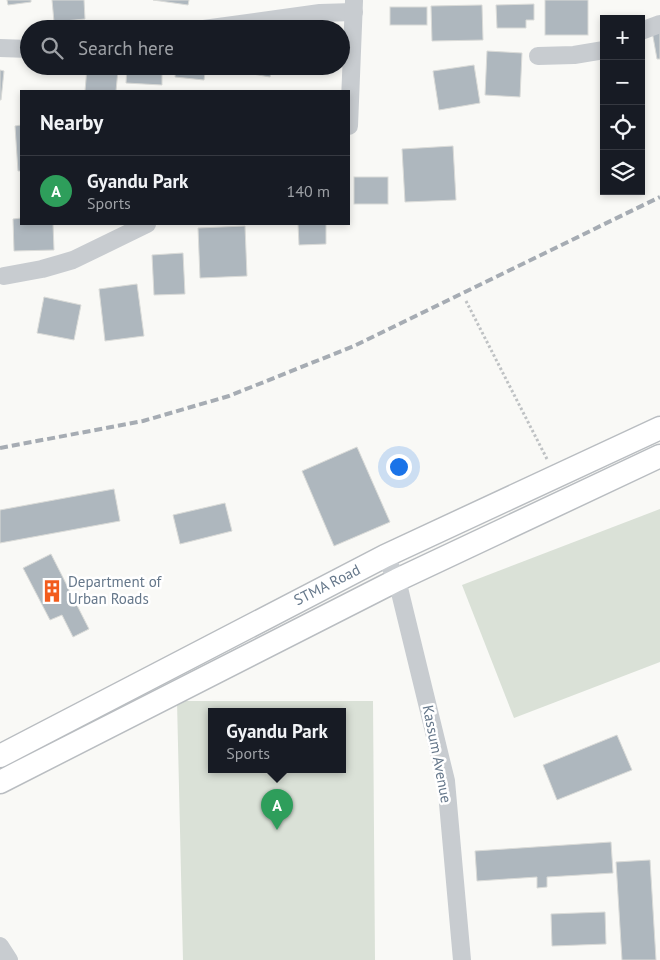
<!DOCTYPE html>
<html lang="en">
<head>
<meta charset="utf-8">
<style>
  body { margin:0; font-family:"PT Sans",sans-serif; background:#242831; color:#f1f3f6 }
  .controls { position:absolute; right:15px; top:15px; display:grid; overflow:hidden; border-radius:0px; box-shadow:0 2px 8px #0003 }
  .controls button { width:45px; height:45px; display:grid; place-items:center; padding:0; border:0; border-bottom:1px solid #363941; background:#171b24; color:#f1f3f6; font:25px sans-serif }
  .you { position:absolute; left:398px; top:466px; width:18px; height:18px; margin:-12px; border:4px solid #fff; border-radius:50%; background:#1a73e8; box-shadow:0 0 0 8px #1a73e833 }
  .badge { display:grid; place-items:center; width:32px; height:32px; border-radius:50%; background:#db2777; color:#fff; font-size:16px; font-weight:700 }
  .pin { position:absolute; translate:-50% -41px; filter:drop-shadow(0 1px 2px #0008) }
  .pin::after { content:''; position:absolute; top:26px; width:18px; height:15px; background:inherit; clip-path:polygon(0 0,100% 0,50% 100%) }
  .popup { position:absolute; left:208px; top:708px; width:138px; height:65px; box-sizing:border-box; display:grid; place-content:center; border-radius:0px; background:#171b24; filter:drop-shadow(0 1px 4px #0005); font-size:16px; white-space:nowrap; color:#9ea1a6 }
  .popup b { font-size:19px; color:#f1f3f6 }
  .popup::after { content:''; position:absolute; left:50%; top:100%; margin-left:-10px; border:10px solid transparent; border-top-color:#171b24 }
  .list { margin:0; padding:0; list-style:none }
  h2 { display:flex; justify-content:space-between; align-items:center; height:65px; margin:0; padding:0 20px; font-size:21px }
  h2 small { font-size:16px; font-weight:400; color:#9ea1a6 }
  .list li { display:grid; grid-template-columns:32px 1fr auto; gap:15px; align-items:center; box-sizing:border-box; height:70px; padding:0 20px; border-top:1px solid #363941 }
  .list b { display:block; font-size:19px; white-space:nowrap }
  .list p { margin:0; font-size:16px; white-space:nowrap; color:#9ea1a6 }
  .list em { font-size:16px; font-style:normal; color:#9ea1a6 }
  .icon { flex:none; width:28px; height:28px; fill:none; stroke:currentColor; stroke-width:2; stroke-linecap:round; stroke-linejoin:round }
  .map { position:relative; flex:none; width:660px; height:960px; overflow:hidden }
  .search { position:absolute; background:#171b24; box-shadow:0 2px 8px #0003; left:20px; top:20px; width:330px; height:55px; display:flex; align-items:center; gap:12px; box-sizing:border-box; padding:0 18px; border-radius:28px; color:#9ea1a6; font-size:19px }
  .panel { position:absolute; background:#171b24; box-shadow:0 2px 8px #0003; left:20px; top:90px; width:330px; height:135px; border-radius:0px }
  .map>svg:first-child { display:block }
  .green { fill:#dae1d7; fill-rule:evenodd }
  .building { fill:#aeb7be; stroke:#dadbd8 }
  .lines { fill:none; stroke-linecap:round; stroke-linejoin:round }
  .major-casing { stroke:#b9bdc1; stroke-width:25 }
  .path { stroke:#bfc2c4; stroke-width:3; stroke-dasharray:2.5 2.5; stroke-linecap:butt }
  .minor { stroke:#c8ccd0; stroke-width:18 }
  .major { stroke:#fff; stroke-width:22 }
  .rail { stroke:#a6acb3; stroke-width:4; stroke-dasharray:8 4; stroke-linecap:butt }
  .labels { text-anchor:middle; stroke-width:5; stroke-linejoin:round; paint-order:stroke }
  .poi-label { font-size:15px; fill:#65778a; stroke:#fff; text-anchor:start }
  .street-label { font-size:15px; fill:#65778a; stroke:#fff }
</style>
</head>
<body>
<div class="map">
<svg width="660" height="960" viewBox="0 0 660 960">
  <rect width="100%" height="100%" fill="#f9f9f6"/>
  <!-- green -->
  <g class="green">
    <polygon points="660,509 660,662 514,718 462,585"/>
    <path d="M177,701h196l2,259h-192zM212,711h130v58h-130z"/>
  </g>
  <!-- building -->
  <g class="building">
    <polygon points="7,0 31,0 31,2 8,5"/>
    <polygon points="52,0 84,0 85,19 54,22"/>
    <polygon points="153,0 189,0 188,5"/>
    <rect x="545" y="0" width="43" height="35"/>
    <polygon points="534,4 534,20 526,20 526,28 497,28 496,5"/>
    <polygon points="482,5 483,40 432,41 431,6"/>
    <rect x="390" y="7" width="37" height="18"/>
    <polygon points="660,30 660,59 657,59 652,31"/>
    <polygon points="487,51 522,53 520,97 485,95"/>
    <polygon points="474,65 480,103 439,110 433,71"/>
    <polygon points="127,66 162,66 162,85 126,83"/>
    <polygon points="176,66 206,66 204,80 175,77"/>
    <polygon points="229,66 272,66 270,77 229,70"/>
    <polygon points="87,68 118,70 116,91 85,91"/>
    <polygon points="0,70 4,71 1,100 0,100"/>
    <polygon points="21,125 21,171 18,171 15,126"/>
    <polygon points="453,146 456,200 405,202 402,149"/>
    <rect x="354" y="177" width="34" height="27"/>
    <polygon points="21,218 21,224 53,224 54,250 14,251 13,219"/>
    <polygon points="298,224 326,224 326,244 299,245"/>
    <polygon points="245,226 247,276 200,278 198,228"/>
    <polygon points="183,253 185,294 154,295 152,255"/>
    <polygon points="137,284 144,336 105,341 99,289"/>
    <polygon points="44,297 81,305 74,340 37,333"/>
    <polygon points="357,447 390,522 334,546 302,471"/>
    <polygon points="114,489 120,521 0,543 0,510"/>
    <polygon points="225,503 232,531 180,544 173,515"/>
    <polygon points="51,554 89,629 73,637 62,615 50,620 23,568"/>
    <polygon points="617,735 632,770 557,800 543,765"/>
    <polygon points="611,842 613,873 547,877 547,887 537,888 537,877 477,881 475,851"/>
    <polygon points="650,860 656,960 622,960 616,862"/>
    <polygon points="605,912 606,944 552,946 551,914"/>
  </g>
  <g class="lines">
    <defs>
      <g id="major">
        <polyline points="0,756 385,556 660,428"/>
        <polyline points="0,782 397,580 660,456"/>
      </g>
    </defs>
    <!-- major casing -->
    <use href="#major" class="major-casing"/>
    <!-- path -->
    <polyline class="path" points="466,301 548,461"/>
    <!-- minor -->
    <g class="minor">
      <polyline points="204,29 320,13 354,12"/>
      <polyline points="641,31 660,24"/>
      <polyline points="0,48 29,49"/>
      <polyline points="538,56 574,55 604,50"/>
      <polyline points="349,126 354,1"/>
      <polyline points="4,276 42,269 73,260 147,224"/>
      <polyline points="385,556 397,580 446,781 462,960"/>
      <polyline points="0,946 9,960"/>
    </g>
    <!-- major -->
    <use href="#major" class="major"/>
    <!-- rail -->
    <polyline class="rail" points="0,448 143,421 229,396 354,346 660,197"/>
  </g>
  <!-- icons -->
  <defs>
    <symbol id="building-bare" viewBox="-9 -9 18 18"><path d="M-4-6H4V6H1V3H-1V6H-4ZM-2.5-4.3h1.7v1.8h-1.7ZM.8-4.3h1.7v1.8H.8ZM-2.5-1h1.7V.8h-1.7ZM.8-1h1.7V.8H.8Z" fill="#f25b1c" stroke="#fff" stroke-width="2.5" paint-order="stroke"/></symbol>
  </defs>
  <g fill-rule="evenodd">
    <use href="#building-bare" x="36" y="575" width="32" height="32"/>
  </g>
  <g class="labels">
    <!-- poi labels -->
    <g class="poi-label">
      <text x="68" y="587">Department of<tspan x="68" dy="17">Urban Roads</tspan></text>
    </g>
    <!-- street labels -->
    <g class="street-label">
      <text transform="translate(327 585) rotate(-27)" y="5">STMA Road</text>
      <text transform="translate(437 754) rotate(79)" y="5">Kassum Avenue</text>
    </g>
  </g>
</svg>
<div class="controls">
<button>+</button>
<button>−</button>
<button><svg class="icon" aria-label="locate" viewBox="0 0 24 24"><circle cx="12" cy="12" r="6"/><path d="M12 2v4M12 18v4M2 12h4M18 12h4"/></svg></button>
<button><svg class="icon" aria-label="layers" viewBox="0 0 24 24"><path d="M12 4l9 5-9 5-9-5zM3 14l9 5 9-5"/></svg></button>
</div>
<div class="you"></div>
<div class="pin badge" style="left:277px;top:830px;background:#2e9e5b">A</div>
<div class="popup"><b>Gyandu Park</b>Sports</div>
<div class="search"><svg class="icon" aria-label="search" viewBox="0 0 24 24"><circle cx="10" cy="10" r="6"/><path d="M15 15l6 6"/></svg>Search here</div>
<section class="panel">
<h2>Nearby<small></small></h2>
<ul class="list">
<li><span class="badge" style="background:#2e9e5b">A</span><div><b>Gyandu Park</b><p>Sports</p></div><em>140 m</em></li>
</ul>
</section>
</div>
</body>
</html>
